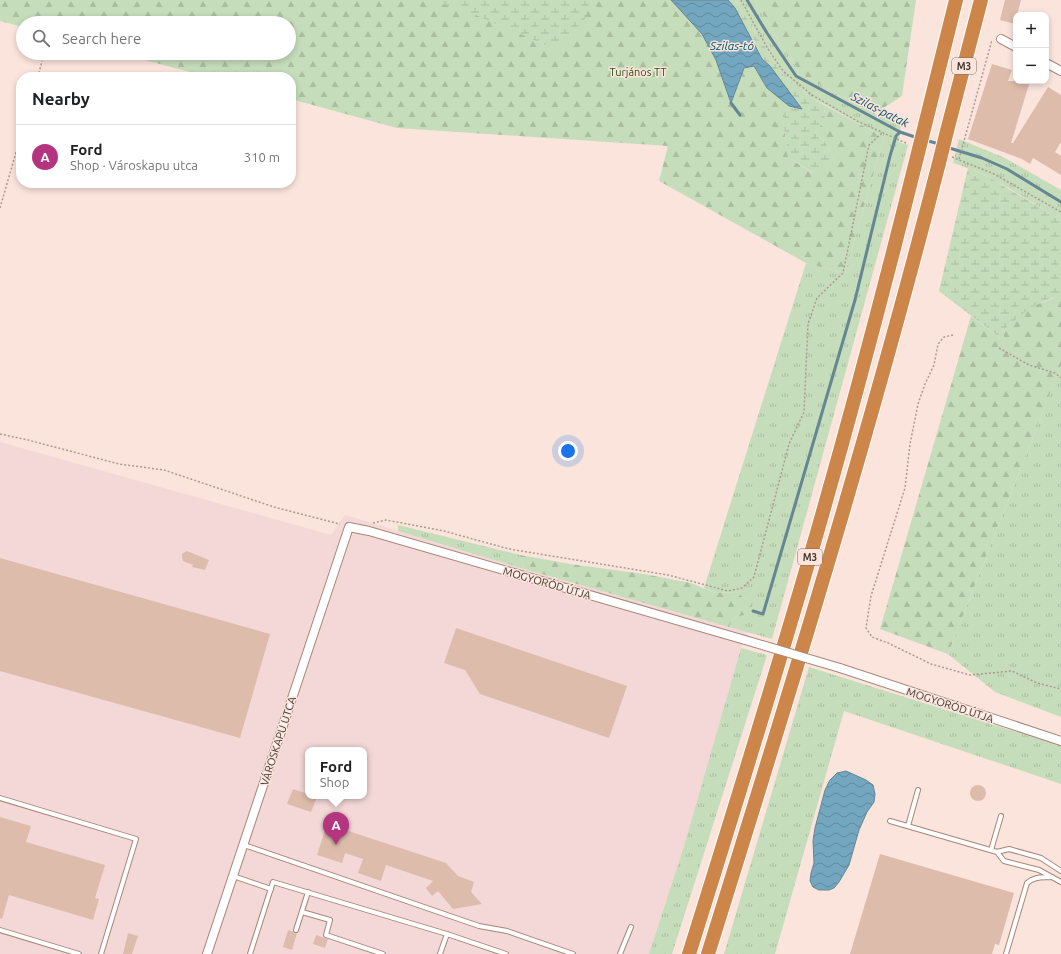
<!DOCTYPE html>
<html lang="en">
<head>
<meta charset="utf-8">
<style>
  body { margin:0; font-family:Ubuntu,sans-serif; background:#f6f6f6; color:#202124 }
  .controls { position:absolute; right:12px; top:12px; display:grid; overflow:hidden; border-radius:8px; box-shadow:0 2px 6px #0003 }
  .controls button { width:36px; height:36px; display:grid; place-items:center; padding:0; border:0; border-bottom:1px solid #e0e0e0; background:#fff; color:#202124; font:20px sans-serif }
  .you { position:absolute; left:568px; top:451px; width:14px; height:14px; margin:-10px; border:3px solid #fff; border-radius:50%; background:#1a73e8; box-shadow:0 0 0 6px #1a73e833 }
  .badge { display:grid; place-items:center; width:26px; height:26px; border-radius:50%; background:#b5347f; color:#fff; font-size:13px; font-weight:700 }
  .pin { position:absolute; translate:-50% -33px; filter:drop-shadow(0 1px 2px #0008) }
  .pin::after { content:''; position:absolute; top:21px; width:14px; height:12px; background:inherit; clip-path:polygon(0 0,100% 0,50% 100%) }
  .popup { position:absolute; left:305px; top:747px; width:62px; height:52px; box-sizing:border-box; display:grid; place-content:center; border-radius:8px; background:#fff; filter:drop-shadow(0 1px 3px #0005); font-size:13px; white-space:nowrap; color:#757577 }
  .popup b { font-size:15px; color:#202124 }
  .popup::after { content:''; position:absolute; left:50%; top:100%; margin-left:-8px; border:8px solid transparent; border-top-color:#fff }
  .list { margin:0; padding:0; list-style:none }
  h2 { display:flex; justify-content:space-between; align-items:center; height:52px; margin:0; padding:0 16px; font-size:17px }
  h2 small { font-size:13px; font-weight:400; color:#757577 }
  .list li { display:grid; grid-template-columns:26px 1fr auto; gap:12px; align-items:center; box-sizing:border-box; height:64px; padding:0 16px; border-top:1px solid #e0e0e0 }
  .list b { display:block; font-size:15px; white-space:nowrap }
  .list p { margin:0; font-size:13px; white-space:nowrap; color:#757577 }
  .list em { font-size:13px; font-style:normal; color:#757577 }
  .icon { flex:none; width:22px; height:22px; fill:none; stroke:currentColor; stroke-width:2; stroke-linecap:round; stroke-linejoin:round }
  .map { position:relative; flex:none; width:1061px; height:954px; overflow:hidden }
  .search { position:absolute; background:#fff; box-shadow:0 2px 6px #0003; left:16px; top:16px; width:280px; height:44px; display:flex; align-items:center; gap:10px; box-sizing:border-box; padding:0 14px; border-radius:22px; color:#757577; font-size:15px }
  .panel { position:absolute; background:#fff; box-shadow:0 2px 6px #0003; left:16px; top:72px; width:280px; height:116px; border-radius:16px }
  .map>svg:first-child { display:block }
  .commercial { fill:#f3d8d7; fill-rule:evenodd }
  .grass { fill:url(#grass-tufts) }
  .forest { fill:url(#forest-firs) }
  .wetland { fill:url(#wetland-marsh) }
  .water { fill:url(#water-waves); stroke:#668694 }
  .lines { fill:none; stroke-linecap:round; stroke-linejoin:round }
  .stream { stroke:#668694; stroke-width:3 }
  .building { fill:#debcac }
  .lane-casing { stroke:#a78778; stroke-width:6 }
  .street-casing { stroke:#a78778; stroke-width:10 }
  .highway-casing { stroke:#fff; stroke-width:16 }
  .path { stroke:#ac9a92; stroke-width:1.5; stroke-dasharray:2 2; stroke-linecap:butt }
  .lane { stroke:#fff; stroke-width:4 }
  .street { stroke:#fff; stroke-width:8 }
  .highway { stroke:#cc8649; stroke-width:14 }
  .street-bridge-casing { stroke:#a78778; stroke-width:10; stroke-linecap:butt }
  .highway-bridge-casing { stroke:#fff; stroke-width:16; stroke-linecap:butt }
  .street-bridge { stroke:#fff; stroke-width:8 }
  .highway-bridge { stroke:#cc8649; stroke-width:14 }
  .labels { text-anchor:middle; stroke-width:3; stroke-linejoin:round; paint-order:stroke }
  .shield { fill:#fae4db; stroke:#7c6c64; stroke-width:1 }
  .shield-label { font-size:10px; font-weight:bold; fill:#463831 }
  .park-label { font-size:11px; fill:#2d5016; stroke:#fae4db }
  .street-label { font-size:11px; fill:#463831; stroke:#fae4db }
  .water-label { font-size:12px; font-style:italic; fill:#044f67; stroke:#fae4db }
</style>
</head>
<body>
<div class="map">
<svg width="1061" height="954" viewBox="0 0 1061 954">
  <defs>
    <pattern id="grass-tufts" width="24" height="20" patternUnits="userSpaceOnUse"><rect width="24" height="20" fill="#c5ddba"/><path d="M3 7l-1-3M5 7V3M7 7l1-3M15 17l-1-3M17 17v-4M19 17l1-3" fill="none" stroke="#abbea0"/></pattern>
    <pattern id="forest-firs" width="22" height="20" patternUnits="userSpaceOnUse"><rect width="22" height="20" fill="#c5ddba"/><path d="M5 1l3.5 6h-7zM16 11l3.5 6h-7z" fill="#abbea0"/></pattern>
    <pattern id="wetland-marsh" width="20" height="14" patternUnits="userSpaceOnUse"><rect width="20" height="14" fill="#c5ddba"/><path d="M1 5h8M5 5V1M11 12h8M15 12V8" fill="none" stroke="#abbea0"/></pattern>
    <pattern id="water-waves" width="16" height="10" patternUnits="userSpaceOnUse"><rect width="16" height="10" fill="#73a7bf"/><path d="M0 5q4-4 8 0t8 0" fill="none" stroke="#60899c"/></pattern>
  </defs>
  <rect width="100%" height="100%" fill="#fae4db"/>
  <!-- commercial -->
  <path class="commercial" d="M0,442l331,93 14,-20 179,54 224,63 -7,16 -57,198 -35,108h-649zM308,750h56v46h-56z"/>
  <!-- grass -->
  <g class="grass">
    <polygon points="735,0 755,0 782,46 802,75 874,114 901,123 899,142 908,145 772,639 729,627 733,618 744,615 753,604 736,592 715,593 704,588 806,263 845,273 884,137 811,97 783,75"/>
    <path d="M959,139l46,19 56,32v30c-35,-21 -69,-45 -108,-57z"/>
    <polygon points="1061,365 1061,717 995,692 948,654"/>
    <polygon points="398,525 520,555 524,569 398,531"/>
    <polygon points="741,648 767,655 672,954 649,954 684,846"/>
    <polygon points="809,667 1061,746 1061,784 844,711 775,954 724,954"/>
  </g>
  <!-- forest -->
  <g class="forest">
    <polygon points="0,0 671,0 702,33 716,60 731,102 744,68 754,66 767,88 789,106 783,119 788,157 812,173 834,158 825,142 815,132 825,120 824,105 884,137 845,273 806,263 659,181 668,146 397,128 291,99 291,77 208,77 119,53 289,53 289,23 23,23 23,27 0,21"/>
    <polygon points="755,0 916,0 902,96 874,114 802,75 782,46"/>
    <polygon points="1057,297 1061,297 1061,365 948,654 880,629 971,316 1003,340 1005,329 1023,312 1037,304"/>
    <polygon points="520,555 570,564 644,574 691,583 715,593 736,592 753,604 744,615 733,618 729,627 524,569"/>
  </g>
  <!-- wetland -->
  <g class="wetland">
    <polygon points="426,0 591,0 580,33 555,49 464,10"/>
    <polygon points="728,0 735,0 783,75 811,97 824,105 825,120 815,132 825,142 834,158 813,173 788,157 783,119 789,106 802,109 770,66 762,59 735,8"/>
    <path d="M968,168l24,11 69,41v77c-21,1 -42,19 -56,32l-2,11 -64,-49z"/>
  </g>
  <!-- water -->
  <g class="water">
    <polygon points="671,0 728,0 735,8 762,59 770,66 802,109 789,106 767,88 754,66 744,68 731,103 716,60 702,34"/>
    <polygon points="846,771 866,780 873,785 875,794 874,802 867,812 859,830 849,865 839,882 834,888 829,890 819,890 813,887 810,881 811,873 814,863 813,841 815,828 825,790 830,780 837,773"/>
  </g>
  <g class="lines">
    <!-- stream -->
    <g class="stream">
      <polyline points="747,0 767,33 796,76 900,132 918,138"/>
      <polyline points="731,103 740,115"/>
      <polyline points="925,140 939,144"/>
      <polyline points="946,147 982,158 1007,169 1061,202"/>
      <polyline points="753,611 763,614 855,300 890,156 896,136 900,132"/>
    </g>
  </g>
  <!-- building -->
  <g class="building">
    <polygon points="1005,0 1021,0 1017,15 1016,15 1015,24 1000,20"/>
    <polygon points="992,64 1012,70 1008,81 1030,81 1011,143 1013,143 1048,87 1061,95 1061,142 1055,152 1061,156 1061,175 1033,158 1030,164 1022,159 968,139"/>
    <polygon points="187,551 209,560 205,570 192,567 193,565 183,561 182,558 182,554"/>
    <polygon points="0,558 270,634 240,738 0,671"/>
    <polygon points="456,628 627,686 609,738 480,694 465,670 444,663"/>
    <circle cx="978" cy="793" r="8"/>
    <polygon points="293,789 308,794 308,796 317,797 311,812 287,804"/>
    <polygon points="0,817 31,826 26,842 105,865 95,898 99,899 93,920 9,895 2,919 0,918"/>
    <polygon points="327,824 446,863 458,876 474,882 471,892 482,904 453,909 438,891 432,896 426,888 433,881 386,865 381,881 358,873 363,859 345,853 342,863 317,855"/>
    <polygon points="880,854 1014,893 999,945 995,944 992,954 850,954"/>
    <polygon points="288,930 297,933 292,950 283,947"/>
    <polygon points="128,933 138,936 132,954 123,954"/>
    <polygon points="316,935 328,939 325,948 313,944"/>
  </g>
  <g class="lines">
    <defs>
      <g id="lane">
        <polyline points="0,798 136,839 101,954"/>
        <polyline points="890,821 997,852 1009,849 1041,858 1061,871"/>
        <polyline points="908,826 918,790"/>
        <polyline points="244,845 479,926 507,931 573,954"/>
        <polyline points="991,850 1001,816"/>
        <polyline points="997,852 1004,861 1039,870 1061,882"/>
        <polyline points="233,876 271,889"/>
        <polyline points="302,912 330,920 326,935 383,954"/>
        <polyline points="0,930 79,954"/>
        <polyline points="296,930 308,892"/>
        <polyline points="250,954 273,882 447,934 506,954"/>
        <polyline points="440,954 447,934"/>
        <polyline points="620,954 631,927"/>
        <path d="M1006,954l21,-71c8,-7 16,-5 25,-6"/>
      </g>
      <g id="street">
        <polyline points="1001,39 1016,47"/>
        <polyline points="1046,63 1061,71"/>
        <polyline points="840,668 1061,741"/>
        <polyline points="207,954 349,527 369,531 745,640"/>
      </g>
      <g id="highway">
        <polyline points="925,125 956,0"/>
        <polyline points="947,131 981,0"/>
        <path d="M689,954c43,-137 85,-273 125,-411 37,-128 71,-257 103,-386"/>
        <path d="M708,954c82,-262 163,-525 231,-791"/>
      </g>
    </defs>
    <!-- lane casing -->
    <use href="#lane" class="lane-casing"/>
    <!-- street casing -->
    <use href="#street" class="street-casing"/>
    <!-- highway casing -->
    <use href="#highway" class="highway-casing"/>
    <!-- path -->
    <g class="path">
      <polyline points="741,0 768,49 783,71 812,95 857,121 908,144"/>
      <polyline points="38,77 42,61"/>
      <polyline points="952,157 994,174 1061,212"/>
      <polyline points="959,159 992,40"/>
      <polyline points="0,208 21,135"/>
      <polyline points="953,335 944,337 938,344 934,365 925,384 918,404 910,444 905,488 871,596 866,628 872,637 888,643 931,664 970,675 1012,671 1037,683 1061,689"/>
      <polyline points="999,348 1029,365 1055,373 1061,378"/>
      <polyline points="0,434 28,440 119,464 164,470 274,507 340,524"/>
      <polyline points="373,523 386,520 444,531 509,549 668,575 728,591 742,588 754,577 789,444 804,412 808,324 817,298 843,273 869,145 882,133"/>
    </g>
    <!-- lane -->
    <use href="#lane" class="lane"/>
    <!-- street -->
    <use href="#street" class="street"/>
    <!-- highway -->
    <use href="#highway" class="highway"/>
    <defs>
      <polyline id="street-bridge" points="745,640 840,668"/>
      <g id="highway-bridge">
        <polyline points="917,157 925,125"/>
        <polyline points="939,163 947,131"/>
      </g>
    </defs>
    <!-- street-bridge casing -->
    <use href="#street-bridge" class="street-bridge-casing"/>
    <!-- highway-bridge casing -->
    <use href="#highway-bridge" class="highway-bridge-casing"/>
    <!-- street-bridge -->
    <use href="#street-bridge" class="street-bridge"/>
    <!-- highway-bridge -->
    <use href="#highway-bridge" class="highway-bridge"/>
  </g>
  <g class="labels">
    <!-- shield labels -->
    <g class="shield">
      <rect x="952" y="58" width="24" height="16" rx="3"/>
      <rect x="798" y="549" width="24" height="16" rx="3"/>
    </g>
    <g class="shield-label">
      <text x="964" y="70">M3</text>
      <text x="810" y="561">M3</text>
    </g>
    <!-- park labels -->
    <g class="park-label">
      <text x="638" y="76">Turjános TT</text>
    </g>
    <!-- street labels -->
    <g class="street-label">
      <text transform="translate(547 583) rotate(16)" y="4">MOGYORÓD ÚTJA</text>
      <text transform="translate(950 705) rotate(18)" y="4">MOGYORÓD ÚTJA</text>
      <text transform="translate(278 741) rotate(-72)" y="4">VÁROSKAPU UTCA</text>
    </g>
    <!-- water labels -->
    <g class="water-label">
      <text x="732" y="50">Szilas-tó</text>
      <text transform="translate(880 110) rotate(27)" y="4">Szilas-patak</text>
    </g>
  </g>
</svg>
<div class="controls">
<button>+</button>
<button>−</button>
</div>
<div class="you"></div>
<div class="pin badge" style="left:336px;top:845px">A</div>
<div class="popup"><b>Ford</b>Shop</div>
<div class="search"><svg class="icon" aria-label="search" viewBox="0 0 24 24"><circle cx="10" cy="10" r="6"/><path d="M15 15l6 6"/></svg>Search here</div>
<section class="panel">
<h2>Nearby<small></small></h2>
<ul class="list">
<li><span class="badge">A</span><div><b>Ford</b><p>Shop · Városkapu utca</p></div><em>310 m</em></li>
</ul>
</section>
</div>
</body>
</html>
